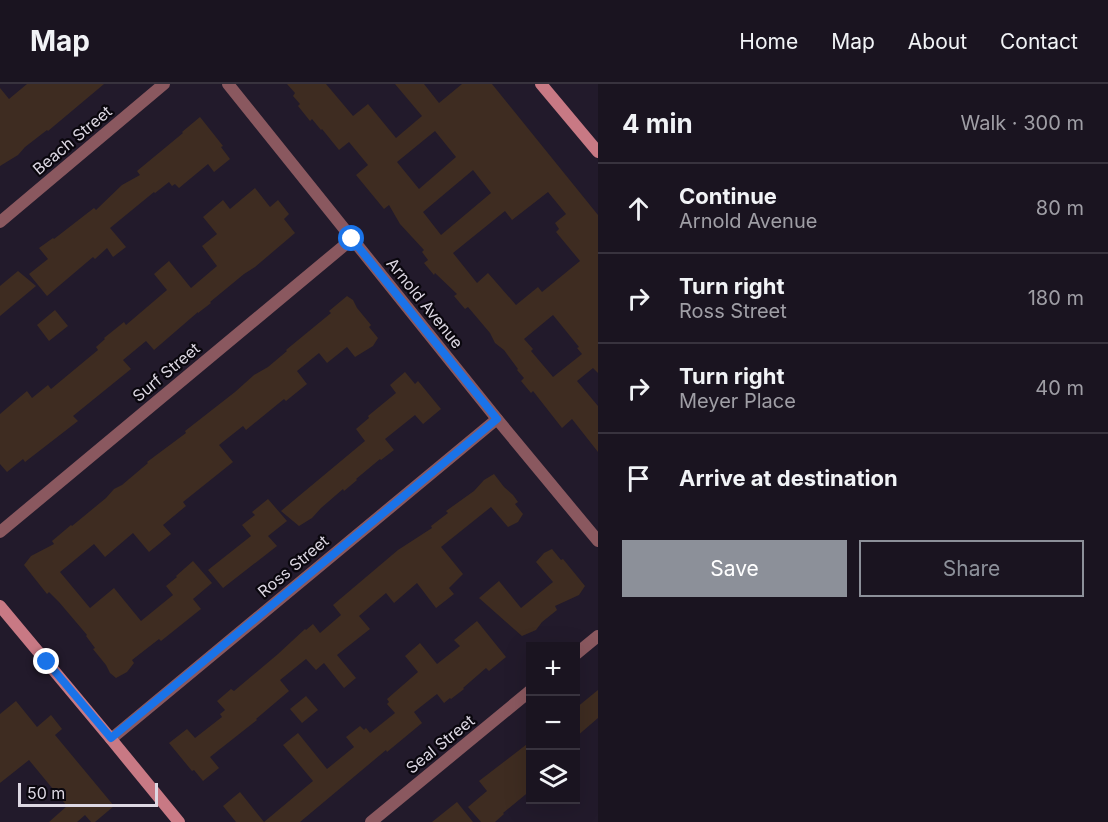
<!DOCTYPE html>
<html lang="en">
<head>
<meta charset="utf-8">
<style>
  body { margin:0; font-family:Inter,sans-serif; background:#231d29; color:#f1f3f6 }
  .controls { position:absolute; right:18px; bottom:18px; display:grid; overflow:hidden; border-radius:0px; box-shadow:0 6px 24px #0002 }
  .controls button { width:54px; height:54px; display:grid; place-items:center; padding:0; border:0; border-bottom:2px solid #38333e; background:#1a1420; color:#f1f3f6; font:30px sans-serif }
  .scale { position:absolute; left:18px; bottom:15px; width:140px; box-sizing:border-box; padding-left:6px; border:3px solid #ddd8e3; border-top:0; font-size:16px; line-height:21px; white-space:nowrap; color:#ddd8e3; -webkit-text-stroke:4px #0a070e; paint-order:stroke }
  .stop { position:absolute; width:18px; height:18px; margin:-14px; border:4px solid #1a73e8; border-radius:50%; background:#fff }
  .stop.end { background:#1a73e8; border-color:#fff; box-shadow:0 2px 6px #0008 }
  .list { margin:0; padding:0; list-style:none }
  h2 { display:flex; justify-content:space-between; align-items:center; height:78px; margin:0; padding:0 24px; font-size:26px }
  h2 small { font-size:20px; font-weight:400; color:#9f9ea5 }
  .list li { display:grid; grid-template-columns:39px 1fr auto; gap:18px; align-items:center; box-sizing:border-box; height:90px; padding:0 24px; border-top:2px solid #38333e }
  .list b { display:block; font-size:22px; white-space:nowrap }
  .list p { margin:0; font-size:20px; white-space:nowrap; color:#9f9ea5 }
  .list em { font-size:20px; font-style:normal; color:#9f9ea5 }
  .actions { display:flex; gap:12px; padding:18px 24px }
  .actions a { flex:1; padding:14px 0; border:2px solid #8c9099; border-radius:0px; text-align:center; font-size:21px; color:#8c9099 }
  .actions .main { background:#8c9099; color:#fff }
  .icon { flex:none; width:33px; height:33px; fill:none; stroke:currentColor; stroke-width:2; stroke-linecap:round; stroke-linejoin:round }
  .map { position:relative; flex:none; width:598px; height:738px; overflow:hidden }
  header { display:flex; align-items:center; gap:36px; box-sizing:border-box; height:84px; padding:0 30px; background:#1a1420; border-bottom:2px solid #38333e }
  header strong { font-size:28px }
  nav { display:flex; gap:33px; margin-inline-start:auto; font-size:21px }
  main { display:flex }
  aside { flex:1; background:#1a1420 }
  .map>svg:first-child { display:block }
  .building { fill:#3e2c21; fill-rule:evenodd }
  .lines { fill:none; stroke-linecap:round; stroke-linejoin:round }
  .street { stroke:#8a585f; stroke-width:12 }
  .secondary { stroke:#c87984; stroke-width:12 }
  .route { stroke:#1a73e8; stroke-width:8 }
  .labels { text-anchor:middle; stroke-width:4.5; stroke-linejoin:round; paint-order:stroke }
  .street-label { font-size:16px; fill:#ddd8e3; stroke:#0a070e }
</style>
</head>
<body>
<header>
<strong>Map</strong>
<nav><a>Home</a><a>Map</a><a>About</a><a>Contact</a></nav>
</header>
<main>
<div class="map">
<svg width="598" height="738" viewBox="0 0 598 738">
  <rect width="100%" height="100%" fill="#221a2b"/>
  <!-- building -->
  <g class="building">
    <polygon points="27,0 104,0 48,47 47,46 25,63 18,71 0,82 0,4 9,15"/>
    <path d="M287,0h39l27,32 15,-12 28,34 26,-22 -27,-32h29l15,19 23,-19h30l106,131v158l-5,-5 -16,13 21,25v46l-26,-33 -10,9 -29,-37 -2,2 -10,-12 3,-3 -7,-8 1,-1 -14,-19 -9,-7 -5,-10 -22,-26 -3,2 -11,-13 3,-2 -22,-21 -1,2 -10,-12 4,-3 -6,-8 2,-2 -24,-26 -11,-19 -5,4 -28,-34 12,-10 -19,-23 -10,8 -17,-21 -1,1 -9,-11 -2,2 -12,-15 2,-2 -7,-8 2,-3zM435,47l21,26 -37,32 -22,-27zM473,86l18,23 -50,42 -18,-23zM548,108l18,22 -11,9 4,6 -3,3 24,29 -38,31 -4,-5 -22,18 -28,-32 -11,10 -24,-30 52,-42 7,9zM553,231l26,32 -2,1 5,6 -29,23 -22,-26 2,-2 -9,-10z"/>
    <polygon points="200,33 223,62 221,63 230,75 214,88 208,80 179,104 175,100 172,102 169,98 155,109 154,108 110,144 126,163 113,173 107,164 95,175 93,173 47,212 29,190 48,175 39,164 53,154 54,155 94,124 96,126 122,101 140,91 137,87 183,49 182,48"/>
    <polygon points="255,104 270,123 278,116 289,130 284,135 295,149 255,183 244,190 210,218 211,219 198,229 198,228 154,266 146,257 123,276 131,285 73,332 78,337 25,378 23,375 7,388 0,380 0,330 27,307 32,314 48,301 51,305 98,266 96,263 105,255 104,254 124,238 126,241 167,206 154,190 169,177 191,204 217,182 202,162 217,150 203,133 223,116 230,125"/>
    <polygon points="18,187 36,202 0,232 0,202"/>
    <polygon points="347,212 353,216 357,224 371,241 369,243 378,254 373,262 355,273 347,263 327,279 319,269 297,287 307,300 286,317 284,315 246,346 243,342 219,361 233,378 183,418 186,422 163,441 171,450 149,468 133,449 105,473 94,460 60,488 90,524 114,504 141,537 173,511 166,502 177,493 176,492 193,477 212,499 193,515 201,525 161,557 159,555 132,576 134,579 127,588 116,594 110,589 106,581 93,565 95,564 86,552 87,551 59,518 49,508 47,510 24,481 31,472 54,460 52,457 71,441 72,442 106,414 114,405 122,401 148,379 147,378 186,349 185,347 235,308 254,291 268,283 287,267 286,266 331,229 329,227"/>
    <polygon points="55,226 68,242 49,257 37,241"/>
    <polygon points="405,288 415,300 418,297 441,325 423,340 415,331 385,355 394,366 381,376 380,375 356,395 357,396 344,407 343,405 321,424 312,434 299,442 281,427 365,357 356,345 369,334 368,332 396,309 390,301"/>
    <polygon points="494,390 504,403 513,411 518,418 515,420 523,430 518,438 508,443 491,423 441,463 463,490 449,504 454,510 436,524 417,499 394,519 386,509 359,532 370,545 337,571 356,594 344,604 324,579 316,586 306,575 280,596 289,607 256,635 257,636 210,673 219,684 203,697 194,686 192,687 169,659 187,645 195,654 222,633 220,630 225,626 217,617 231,605 234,607 278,570 305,545 306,546 313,540 320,549 341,531 333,521 398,466 432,444 431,442 448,429 446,427 474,407 484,396"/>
    <polygon points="268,415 287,437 268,452 277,462 223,504 208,486 251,452 242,441 255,431 252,428"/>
    <polygon points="552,465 561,476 563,475 585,502 579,511 555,522 557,526 542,538 536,546 522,552 479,514 499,497 521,524 553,498 536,478 544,469"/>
    <polygon points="477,537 506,573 489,587 486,584 463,604 464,605 451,615 450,614 444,619 437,610 414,628 422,639 387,668 386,666 300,738 236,738 223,722 240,708 264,738 313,697 283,661 298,649 327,685 354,663 346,653 360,642 364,646 366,644 370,649 395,629 387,620 389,618 387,615 418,588 405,572 420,559 437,580 460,562 454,556"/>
    <polygon points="598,606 598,634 576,653 576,624"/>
    <polygon points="306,612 318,626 302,639 290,625"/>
    <polygon points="16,617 37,643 51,631 62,645 55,651 114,722 95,738 91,738 85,731 77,738 49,738 67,722 29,676 0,699 0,630"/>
    <polygon points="531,657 531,706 503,729 504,730 495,738 481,738 468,723 487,707 479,697"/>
    <polygon points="457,718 473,738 432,738"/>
  </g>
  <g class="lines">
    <!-- street -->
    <g class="street">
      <polyline points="228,0 497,335 598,457"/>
      <polyline points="0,138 164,0"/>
      <polyline points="0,448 352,155"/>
      <polyline points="576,570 598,552"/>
      <polyline points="111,655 497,335"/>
      <polyline points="371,738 530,607"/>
    </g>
    <!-- secondary -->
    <g class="secondary">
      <polyline points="541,0 598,68"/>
      <polyline points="0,522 111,655 179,738"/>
    </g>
  </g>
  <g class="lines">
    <!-- route -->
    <polyline class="route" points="47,578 111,654 497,335 352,155"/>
  </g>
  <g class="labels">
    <!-- street labels -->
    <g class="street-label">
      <text transform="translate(72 56) rotate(-40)" y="6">Beach Street</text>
      <text transform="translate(425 219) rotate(51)" y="6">Arnold Avenue</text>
      <text transform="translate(166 288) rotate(-40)" y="6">Surf Street</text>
      <text transform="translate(293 482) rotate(-40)" y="6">Ross Street</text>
      <text transform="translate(440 660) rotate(-39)" y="6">Seal Street</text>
    </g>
  </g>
</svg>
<div class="controls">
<button>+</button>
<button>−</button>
<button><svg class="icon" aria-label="layers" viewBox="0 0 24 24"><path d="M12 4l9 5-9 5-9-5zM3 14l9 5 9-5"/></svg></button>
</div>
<div class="scale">50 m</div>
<div class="stop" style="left:352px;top:155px"></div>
<div class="stop end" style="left:47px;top:578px"></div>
</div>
<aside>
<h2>4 min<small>Walk · 300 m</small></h2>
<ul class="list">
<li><svg class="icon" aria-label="ahead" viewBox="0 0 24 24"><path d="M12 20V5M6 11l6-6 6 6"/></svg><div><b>Continue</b><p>Arnold Avenue</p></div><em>80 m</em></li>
<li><svg class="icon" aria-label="right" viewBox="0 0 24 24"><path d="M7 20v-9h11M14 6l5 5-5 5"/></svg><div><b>Turn right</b><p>Ross Street</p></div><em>180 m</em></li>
<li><svg class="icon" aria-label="right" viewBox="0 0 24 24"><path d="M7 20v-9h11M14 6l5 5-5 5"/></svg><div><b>Turn right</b><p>Meyer Place</p></div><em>40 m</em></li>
<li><svg class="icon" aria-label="arrive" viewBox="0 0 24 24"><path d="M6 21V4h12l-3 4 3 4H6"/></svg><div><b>Arrive at destination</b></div></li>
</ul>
<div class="actions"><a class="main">Save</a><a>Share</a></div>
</aside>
</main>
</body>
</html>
